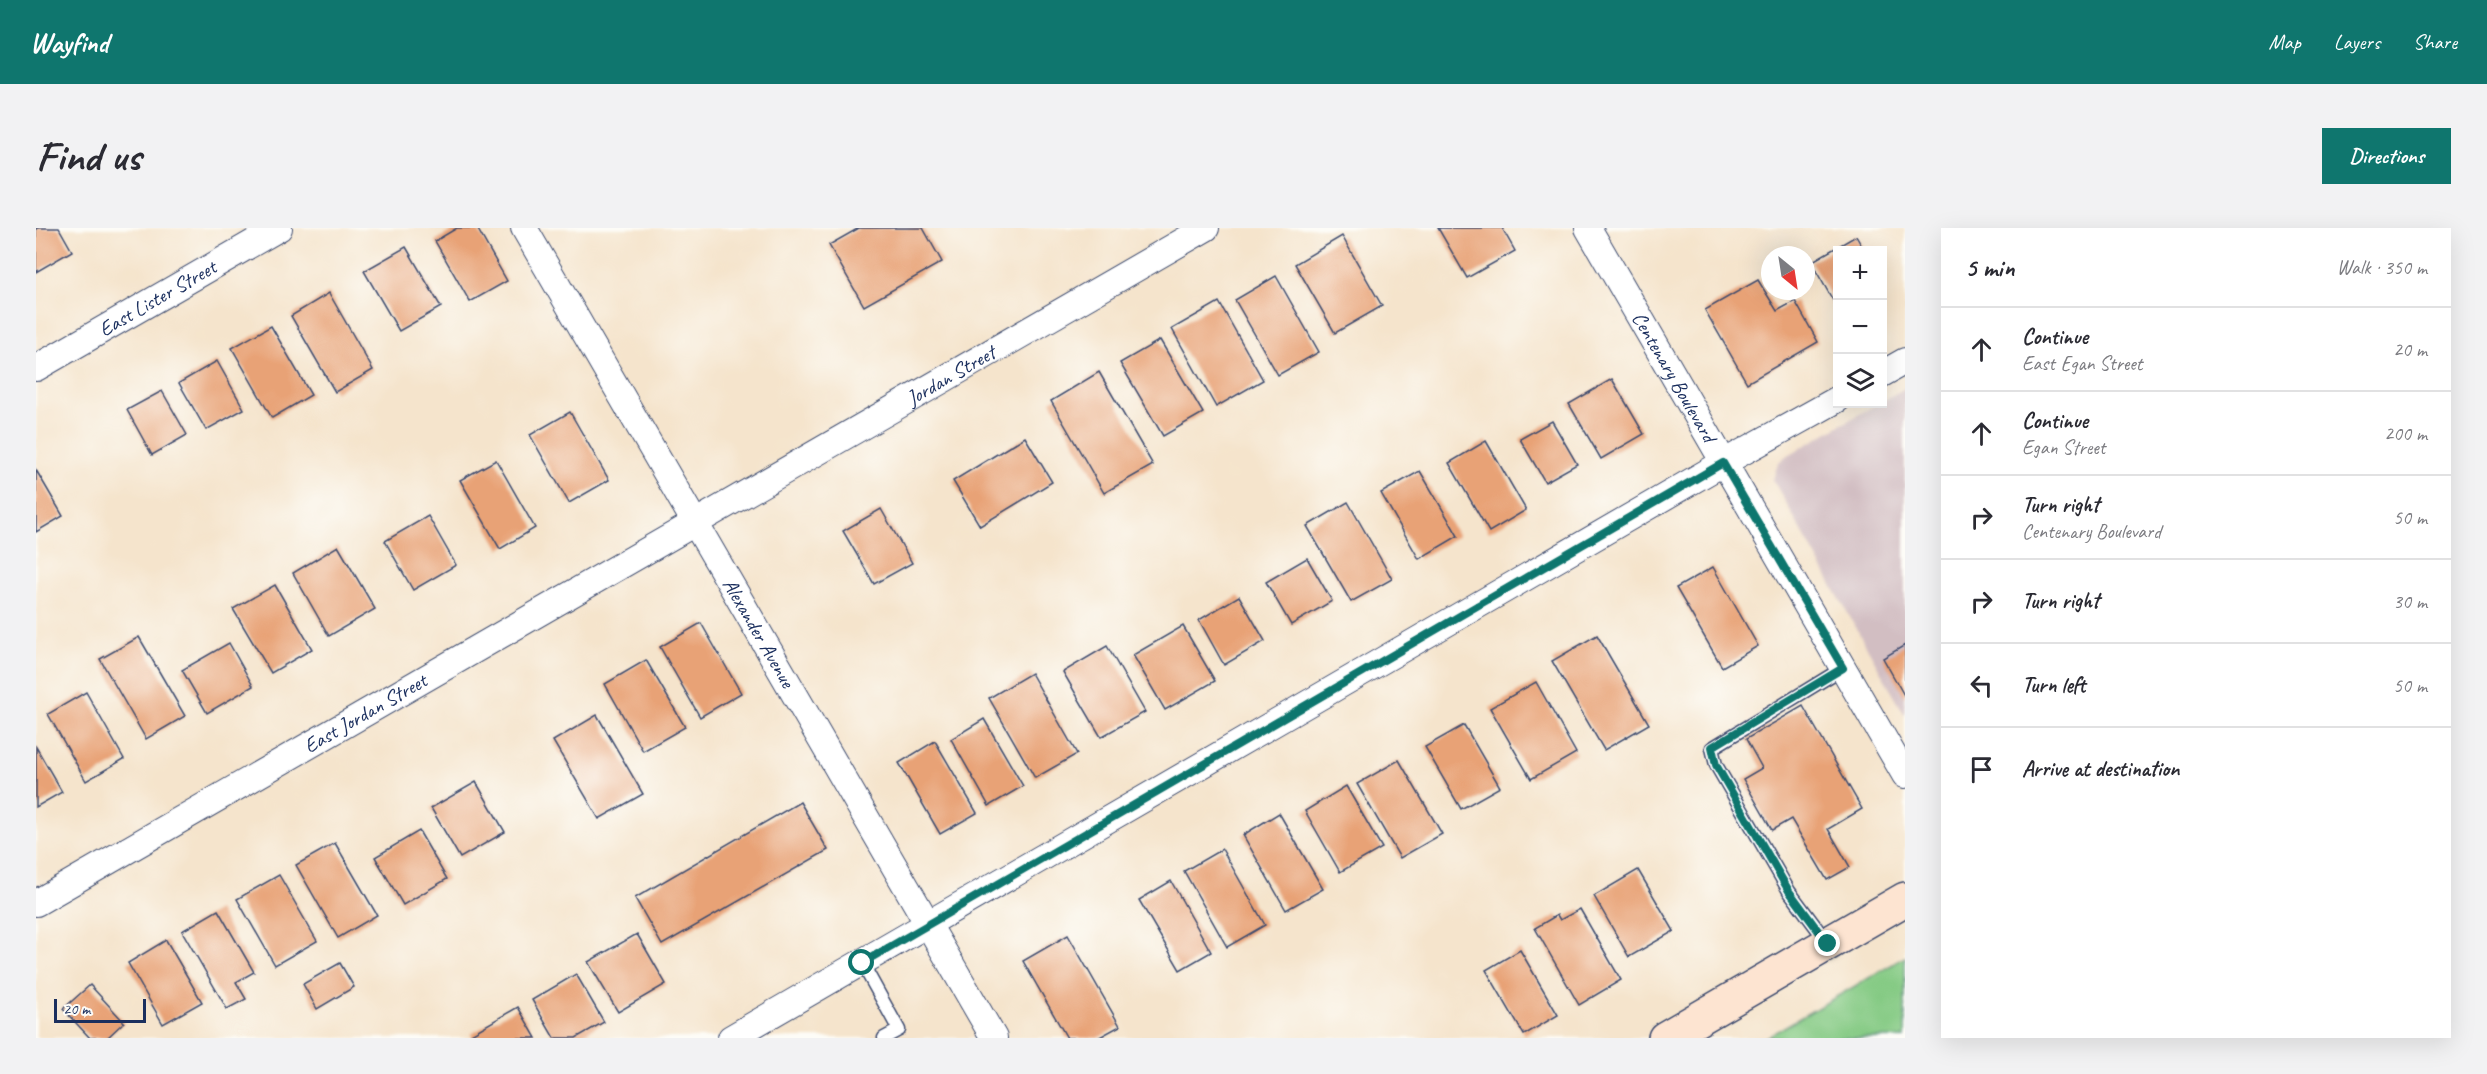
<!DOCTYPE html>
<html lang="en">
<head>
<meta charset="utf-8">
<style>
  body { margin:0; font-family:Caveat,sans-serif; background:#f2f2f3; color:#2b2b33 }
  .controls { position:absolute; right:18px; top:18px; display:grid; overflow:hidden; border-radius:0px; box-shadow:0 6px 24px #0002 }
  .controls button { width:54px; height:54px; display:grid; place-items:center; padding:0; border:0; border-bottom:2px solid #e1e1e2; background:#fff; color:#2b2b33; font:30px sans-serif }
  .compass { position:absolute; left:1725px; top:18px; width:54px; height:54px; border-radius:50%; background:#fff; box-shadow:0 6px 24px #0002; rotate:150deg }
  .scale { position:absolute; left:18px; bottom:15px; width:92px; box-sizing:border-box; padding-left:6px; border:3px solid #1b2f5e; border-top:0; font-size:16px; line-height:21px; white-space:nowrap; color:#1b2f5e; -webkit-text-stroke:4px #fdfcf7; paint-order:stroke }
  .stop { position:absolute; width:18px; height:18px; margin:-14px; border:4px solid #0f766e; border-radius:50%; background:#fff }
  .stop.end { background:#0f766e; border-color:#fff; box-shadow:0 2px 6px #0008 }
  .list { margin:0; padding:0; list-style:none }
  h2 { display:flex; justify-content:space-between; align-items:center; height:78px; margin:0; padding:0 24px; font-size:26px }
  h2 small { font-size:20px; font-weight:400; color:#7c7c81 }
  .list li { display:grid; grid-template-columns:39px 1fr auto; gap:18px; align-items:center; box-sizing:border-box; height:84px; padding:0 24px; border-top:2px solid #e1e1e2 }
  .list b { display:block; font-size:22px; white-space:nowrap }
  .list p { margin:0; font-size:20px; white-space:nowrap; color:#7c7c81 }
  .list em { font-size:20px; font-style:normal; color:#7c7c81 }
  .icon { flex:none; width:33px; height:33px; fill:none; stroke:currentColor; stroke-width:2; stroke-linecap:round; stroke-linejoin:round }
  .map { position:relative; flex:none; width:1869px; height:810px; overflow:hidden; border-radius:0px }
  header { display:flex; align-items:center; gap:36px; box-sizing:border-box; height:84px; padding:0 30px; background:#0f766e; color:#fff }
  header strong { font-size:28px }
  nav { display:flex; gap:33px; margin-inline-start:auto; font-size:21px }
  .intro { display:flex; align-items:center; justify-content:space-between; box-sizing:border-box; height:144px; padding:0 36px }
  h1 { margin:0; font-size:42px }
  .button { padding:15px 27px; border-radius:0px; background:#0f766e; color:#fff; font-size:21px; font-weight:700 }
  main { display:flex; gap:36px; padding:0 36px }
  aside { flex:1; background:#fff; border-radius:0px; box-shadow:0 6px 24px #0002 }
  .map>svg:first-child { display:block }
  .industrial { fill:#d2bec2 }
  .green { fill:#85ca84; stroke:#507c71; stroke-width:1.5 }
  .building { fill:#e8a276 }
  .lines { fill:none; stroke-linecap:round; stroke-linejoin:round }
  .lane-casing { stroke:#3c4a6e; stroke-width:15 }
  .street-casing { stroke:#3c4a6e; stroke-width:28 }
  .secondary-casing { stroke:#3c4a6e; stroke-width:36 }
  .lane { stroke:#fff; stroke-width:12 }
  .street { stroke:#fff; stroke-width:26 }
  .secondary { stroke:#fde4d1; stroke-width:33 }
  .route { stroke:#0f766e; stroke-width:8 }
  .labels { text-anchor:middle; stroke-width:5; stroke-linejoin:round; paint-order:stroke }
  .street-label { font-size:21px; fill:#1b2f5e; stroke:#fdfcf7 }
</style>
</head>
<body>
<header>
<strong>Wayfind</strong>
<nav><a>Map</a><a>Layers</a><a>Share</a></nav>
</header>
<div class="intro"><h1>Find us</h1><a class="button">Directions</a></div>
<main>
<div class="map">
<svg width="1869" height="810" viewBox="0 0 1869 810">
  <rect width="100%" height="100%" fill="#fdfcf7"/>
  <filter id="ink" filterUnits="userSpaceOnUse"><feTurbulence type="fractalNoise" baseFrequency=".0167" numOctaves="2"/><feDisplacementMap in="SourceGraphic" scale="12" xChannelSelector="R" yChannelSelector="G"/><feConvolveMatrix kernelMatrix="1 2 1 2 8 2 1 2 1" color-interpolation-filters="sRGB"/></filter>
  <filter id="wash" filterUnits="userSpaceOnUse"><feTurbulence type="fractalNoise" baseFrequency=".008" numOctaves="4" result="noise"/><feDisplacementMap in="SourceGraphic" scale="24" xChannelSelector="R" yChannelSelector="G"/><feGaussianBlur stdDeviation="1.35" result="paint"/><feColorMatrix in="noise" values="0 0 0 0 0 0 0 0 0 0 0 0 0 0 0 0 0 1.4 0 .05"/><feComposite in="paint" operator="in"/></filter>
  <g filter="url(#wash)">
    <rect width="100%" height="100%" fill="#f5e4cc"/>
    <!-- industrial -->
    <polygon class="industrial" points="1869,160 1869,487 1737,252 1742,235 1749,229"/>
    <!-- green -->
    <polygon class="green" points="1869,729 1869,810 1729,810"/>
    <g id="blocks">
      <!-- building -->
      <g class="building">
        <polygon points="0,0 23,0 36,23 0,44"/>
        <polygon points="421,0 441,0 471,53 434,74 399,13"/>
        <polygon points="823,0 887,0 906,34 828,78 793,17"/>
        <polygon points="1402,0 1466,0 1479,23 1431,50"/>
        <polygon points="1306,8 1346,78 1299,105 1259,36"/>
        <polygon points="1820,8 1828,22 1802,22 1802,81 1775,34"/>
        <polygon points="370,19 405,79 363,103 328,43"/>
        <polygon points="1240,48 1283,124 1242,147 1199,72"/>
        <polygon points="1722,52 1741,83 1759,73 1782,114 1711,155 1669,82"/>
        <polygon points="293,65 337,142 299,164 255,88"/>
        <polygon points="1183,74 1227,152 1180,179 1136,101"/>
        <polygon points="235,98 275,167 236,190 196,120"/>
        <polygon points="1124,112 1167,185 1127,208 1084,135"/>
        <polygon points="181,133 208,181 170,202 143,155"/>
        <polygon points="1063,144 1117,237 1068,265 1015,173"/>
        <polygon points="1576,151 1608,206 1565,231 1533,176"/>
        <polygon points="126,163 151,207 116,227 91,182"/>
        <polygon points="534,184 573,252 533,275 494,207"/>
        <polygon points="1516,193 1541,236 1509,254 1484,211"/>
        <polygon points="989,209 1016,254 944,298 917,253"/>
        <polygon points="1450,213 1490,282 1453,304 1413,235"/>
        <polygon points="460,232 499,300 464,321 424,252"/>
        <polygon points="0,242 27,288 0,304"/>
        <polygon points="1384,243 1422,308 1383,331 1345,265"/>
        <polygon points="1312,274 1356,351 1315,374 1271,298"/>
        <polygon points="845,281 876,335 838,356 807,303"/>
        <polygon points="392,288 420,337 377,362 349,313"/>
        <polygon points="302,318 339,381 293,408 257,345"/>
        <polygon points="1271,330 1296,373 1255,397 1230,354"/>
        <polygon points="1677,339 1722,418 1686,439 1640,360"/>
        <polygon points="239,357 276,421 235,445 197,381"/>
        <polygon points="1203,368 1229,413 1188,437 1163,392"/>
        <polygon points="665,395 705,465 664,489 624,419"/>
        <polygon points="1147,398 1179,453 1129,482 1097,427"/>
        <polygon points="1561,407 1613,496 1568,522 1516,433"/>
        <polygon points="103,409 149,488 110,511 64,431"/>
        <polygon points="193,415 217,458 171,485 146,442"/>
        <polygon points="1869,417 1869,469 1847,430"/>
        <polygon points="1071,418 1109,484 1065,509 1027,444"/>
        <polygon points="610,432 649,499 607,523 569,456"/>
        <polygon points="995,445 1041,526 999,550 953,470"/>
        <polygon points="1500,454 1540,525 1495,551 1454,480"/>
        <polygon points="50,464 88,531 50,553 12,486"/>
        <polygon points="1767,478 1826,581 1792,601 1814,639 1791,652 1755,591 1736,602 1707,551 1726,540 1710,511"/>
        <polygon points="561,487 607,566 563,591 517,513"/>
        <polygon points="948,491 987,558 953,578 915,511"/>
        <polygon points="1428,497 1464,559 1425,581 1389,519"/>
        <polygon points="899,513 941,585 904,606 863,535"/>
        <polygon points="0,519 26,564 0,579"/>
        <polygon points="1363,532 1406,606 1364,630 1321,556"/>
        <polygon points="440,554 469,604 424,630 395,580"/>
        <polygon points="1310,558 1346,620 1304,644 1269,583"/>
        <polygon points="764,574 792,622 626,717 599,670"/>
        <polygon points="1243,585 1287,661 1250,682 1207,607"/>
        <polygon points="383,603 411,651 367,677 339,629"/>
        <polygon points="299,615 341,687 302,710 260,637"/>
        <polygon points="1186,621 1229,697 1191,719 1148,643"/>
        <polygon points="1602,642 1638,703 1593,729 1558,668"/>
        <polygon points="243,647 281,713 239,737 201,671"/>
        <polygon points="1135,653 1175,724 1144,742 1103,672"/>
        <polygon points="1544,681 1585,752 1543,777 1499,700 1521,687 1524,692"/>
        <polygon points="182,682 218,744 200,754 210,771 191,781 146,703"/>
        <polygon points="601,706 630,756 582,784 552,734"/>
        <polygon points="1032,707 1084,798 1062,810 1031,810 987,733"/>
        <polygon points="130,712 166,774 127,796 92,735"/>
        <polygon points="1484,722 1522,787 1488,807 1450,742"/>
        <polygon points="304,735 318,759 281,781 267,756"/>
        <polygon points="540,746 568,794 540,810 518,810 496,772"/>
        <polygon points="54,757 88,794 71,810 54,810 27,781"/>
        <polygon points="482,779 500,810 437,810 435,806"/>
      </g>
    </g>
  </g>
  <g filter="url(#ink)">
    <use href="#blocks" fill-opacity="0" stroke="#3c4a6e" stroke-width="1.5"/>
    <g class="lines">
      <defs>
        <g id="lane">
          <polyline points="1791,714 1753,663 1680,537 1676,520 1807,440"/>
          <polyline points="826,735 863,802 848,810"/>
        </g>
        <g id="street">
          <path id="s1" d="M488,0l470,810"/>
          <path id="s2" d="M1552,0l317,547"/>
          <path id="s3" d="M0,140l243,-140"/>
          <polyline points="1846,146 1869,133"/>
          <path id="s4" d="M0,675l1170,-675"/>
          <polyline points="695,810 1687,235 1802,171"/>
        </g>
        <polyline id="secondary" points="1629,810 1869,671"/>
      </defs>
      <!-- lane casing -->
      <use href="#lane" class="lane-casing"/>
      <!-- street casing -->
      <use href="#street" class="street-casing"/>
      <!-- secondary casing -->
      <use href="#secondary" class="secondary-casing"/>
      <!-- lane -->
      <use href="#lane" class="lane"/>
      <!-- street -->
      <use href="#street" class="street"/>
      <!-- secondary -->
      <use href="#secondary" class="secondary"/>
    </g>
  </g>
  <g class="lines" filter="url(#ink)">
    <!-- route -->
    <polyline class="route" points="826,735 1687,235 1807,440 1676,519 1680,537 1753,663 1792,716"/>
  </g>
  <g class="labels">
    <!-- street labels -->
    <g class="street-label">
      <text dy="7" stroke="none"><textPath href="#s3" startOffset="140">East Lister Street</textPath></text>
      <text dy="7" stroke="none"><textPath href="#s4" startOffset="1056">Jordan Street</textPath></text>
      <text dy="7" stroke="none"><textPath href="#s2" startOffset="172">Centenary Boulevard</textPath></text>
      <text dy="7" stroke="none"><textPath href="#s1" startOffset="468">Alexander Avenue</textPath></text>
      <text dy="7" stroke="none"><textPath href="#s4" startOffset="380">East Jordan Street</textPath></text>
    </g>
  </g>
</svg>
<div class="controls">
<button>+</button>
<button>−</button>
<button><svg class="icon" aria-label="layers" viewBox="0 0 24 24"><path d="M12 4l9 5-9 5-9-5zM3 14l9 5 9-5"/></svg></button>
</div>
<svg class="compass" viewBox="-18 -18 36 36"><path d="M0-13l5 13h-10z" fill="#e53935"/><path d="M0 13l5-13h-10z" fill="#7c7c81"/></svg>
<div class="scale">20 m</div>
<div class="stop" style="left:826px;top:735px"></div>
<div class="stop end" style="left:1792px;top:716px"></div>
</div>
<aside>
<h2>5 min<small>Walk · 350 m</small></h2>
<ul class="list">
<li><svg class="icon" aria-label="ahead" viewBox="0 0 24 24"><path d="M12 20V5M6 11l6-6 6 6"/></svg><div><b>Continue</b><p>East Egan Street</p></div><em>20 m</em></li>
<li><svg class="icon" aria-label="ahead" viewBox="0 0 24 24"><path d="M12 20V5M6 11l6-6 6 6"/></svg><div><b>Continue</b><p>Egan Street</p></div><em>200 m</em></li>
<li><svg class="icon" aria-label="right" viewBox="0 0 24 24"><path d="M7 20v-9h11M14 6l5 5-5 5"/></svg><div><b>Turn right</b><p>Centenary Boulevard</p></div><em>50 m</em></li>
<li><svg class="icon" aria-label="right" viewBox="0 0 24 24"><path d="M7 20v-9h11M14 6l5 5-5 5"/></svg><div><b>Turn right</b></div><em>30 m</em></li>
<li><svg class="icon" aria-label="left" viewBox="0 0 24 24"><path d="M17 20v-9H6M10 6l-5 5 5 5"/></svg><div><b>Turn left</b></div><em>50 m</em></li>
<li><svg class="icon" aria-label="arrive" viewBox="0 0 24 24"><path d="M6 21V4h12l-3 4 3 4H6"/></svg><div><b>Arrive at destination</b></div></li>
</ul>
</aside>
</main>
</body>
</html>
